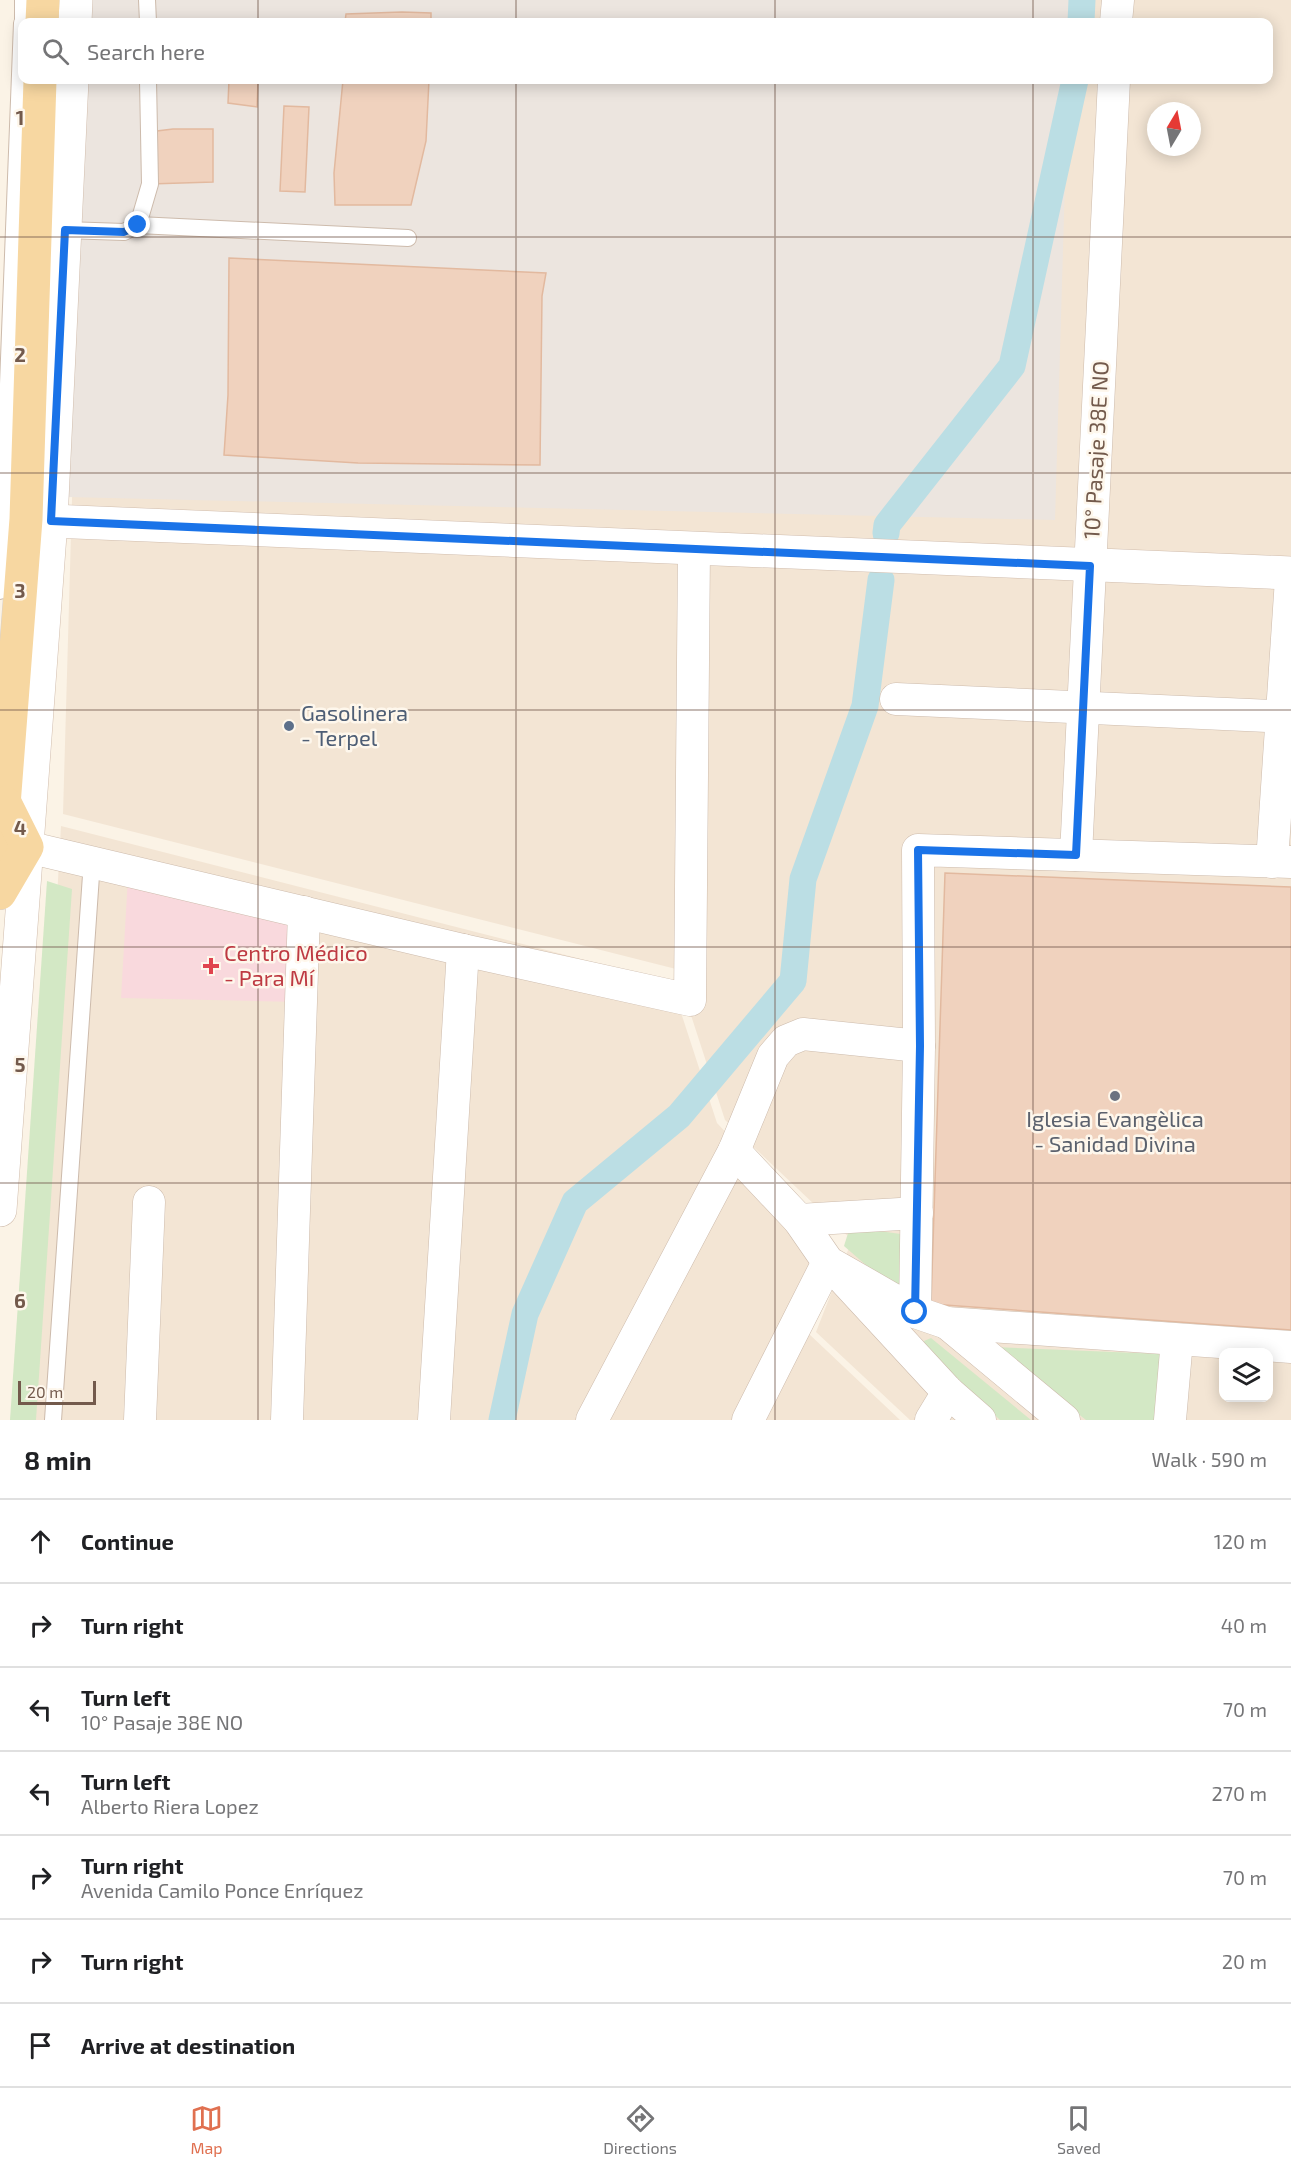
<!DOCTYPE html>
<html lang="en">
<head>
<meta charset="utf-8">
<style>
  body { margin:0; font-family:"Exo 2",sans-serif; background:#f2f2f2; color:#202124 }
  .controls { position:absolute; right:18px; bottom:18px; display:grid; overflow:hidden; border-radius:12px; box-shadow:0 3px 15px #0003 }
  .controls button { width:54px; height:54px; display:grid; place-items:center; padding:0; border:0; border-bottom:2px solid #e0e0e0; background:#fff; color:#202124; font:30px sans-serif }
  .compass { position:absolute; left:1147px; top:102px; width:54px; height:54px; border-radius:50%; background:#fff; box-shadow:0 3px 15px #0003; rotate:10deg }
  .scale { position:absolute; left:18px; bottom:15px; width:78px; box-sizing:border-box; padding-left:6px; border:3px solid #735a4c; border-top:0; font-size:16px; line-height:21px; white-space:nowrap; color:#735a4c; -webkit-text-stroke:4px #fef7ec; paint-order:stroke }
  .stop { position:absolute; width:18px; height:18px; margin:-14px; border:4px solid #1a73e8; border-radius:50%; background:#fff }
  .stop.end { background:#1a73e8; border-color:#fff; box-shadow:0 2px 6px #0008 }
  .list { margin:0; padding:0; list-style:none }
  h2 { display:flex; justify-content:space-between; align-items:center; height:78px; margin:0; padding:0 24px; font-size:26px }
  h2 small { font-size:20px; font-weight:400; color:#757577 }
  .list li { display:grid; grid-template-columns:39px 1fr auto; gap:18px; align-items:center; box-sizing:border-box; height:84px; padding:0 24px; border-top:2px solid #e0e0e0 }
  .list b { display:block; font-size:22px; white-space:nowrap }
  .list p { margin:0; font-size:20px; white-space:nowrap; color:#757577 }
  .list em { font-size:20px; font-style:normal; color:#757577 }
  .icon { flex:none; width:33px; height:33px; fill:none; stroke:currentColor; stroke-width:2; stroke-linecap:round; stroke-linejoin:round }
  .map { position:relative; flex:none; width:1291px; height:1420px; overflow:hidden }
  .search { position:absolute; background:#fff; box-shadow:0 3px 15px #0003; left:18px; right:18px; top:18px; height:66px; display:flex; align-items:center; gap:15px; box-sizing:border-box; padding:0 21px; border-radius:12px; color:#757577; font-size:22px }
  .sheet { height:666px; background:#fff }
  nav { display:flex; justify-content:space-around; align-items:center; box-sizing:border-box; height:84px; border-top:2px solid #e0e0e0; background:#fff; font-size:16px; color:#757577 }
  nav a { display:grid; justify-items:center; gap:3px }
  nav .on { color:#e07050 }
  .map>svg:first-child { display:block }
  .residential { fill:#f3e5d4; fill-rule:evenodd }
  .industrial { fill:#ece5df }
  .medical { fill:#f9d9dd }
  .green { fill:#d3e8c5 }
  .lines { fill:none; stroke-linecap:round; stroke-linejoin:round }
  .canal { stroke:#bbdee4; stroke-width:27 }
  .building { fill:#f0d2be; stroke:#e2b99f; stroke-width:1.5 }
  .service-casing { stroke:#cdbbac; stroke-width:18 }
  .minor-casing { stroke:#cdbbac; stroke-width:33 }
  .secondary-casing { stroke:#d1bdad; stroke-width:34 }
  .primary-casing { stroke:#d8d1cd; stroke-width:34 }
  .service { stroke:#fff; stroke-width:16 }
  .minor { stroke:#fff; stroke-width:32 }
  .secondary { stroke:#fff; stroke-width:33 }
  .primary { stroke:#f7d7a1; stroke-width:33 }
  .route { stroke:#1a73e8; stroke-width:8 }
  .grid { fill:none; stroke:#735a4c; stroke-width:1.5; stroke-opacity:0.55 }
  .service-dot { fill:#5c6f8a; stroke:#fef7ec; stroke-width:2 }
  .health-dot { fill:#e0444e; stroke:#fef7ec; stroke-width:2 }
  .worship-dot { fill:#6b7280; stroke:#fef7ec; stroke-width:2 }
  .labels { text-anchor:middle; stroke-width:5; stroke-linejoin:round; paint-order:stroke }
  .street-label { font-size:22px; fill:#735a4c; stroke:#fef7ec }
  .service-label { font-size:22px; fill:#4e5e75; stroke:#fef7ec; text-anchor:start }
  .health-label { font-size:22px; fill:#be3a42; stroke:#fef7ec; text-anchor:start }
  .worship-label { font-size:22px; fill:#5b616d; stroke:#fef7ec }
  .grid-label { font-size:20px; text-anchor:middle; font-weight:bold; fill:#735a4c; stroke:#fef7ec; stroke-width:5; stroke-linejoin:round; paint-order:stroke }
</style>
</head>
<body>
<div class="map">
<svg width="1291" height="1420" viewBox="0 0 1291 1420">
  <rect width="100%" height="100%" fill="#fbf3e6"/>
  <!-- residential -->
  <g class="residential">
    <path d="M86,0h1205v1420h-381l-94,-88 36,-92 -127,-120 -49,-151 -613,-155 21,-734h1184v-58h-1182zM1156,111h36v36h-36zM1224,1352h44v46h-44z"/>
    <polygon points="61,826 671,982 717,1123 843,1257 808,1333 900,1420 28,1420"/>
  </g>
  <!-- industrial -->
  <g class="industrial">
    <polygon points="89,0 1071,0 1070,22 88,22"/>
    <polygon points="85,80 1068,80 1055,520 67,497"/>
  </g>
  <!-- medical -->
  <polygon class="medical" points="128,877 295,916 298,1002 121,998"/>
  <!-- green -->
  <g class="green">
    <polygon points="47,881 72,889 36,1420 10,1420"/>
    <polygon points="850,1227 908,1235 898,1293 844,1246"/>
    <polygon points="931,1338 1031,1420 1000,1420 925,1349 924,1341"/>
    <polygon points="994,1347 1162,1354 1159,1420 1086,1420"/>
  </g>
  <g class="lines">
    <!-- canal -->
    <g class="canal">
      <polyline points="1081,22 1082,0"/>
      <polyline points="886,533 887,525 1012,366 1075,80"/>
      <polyline points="502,1420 525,1314 575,1202 679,1116 793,981 803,879 865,706 881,580"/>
    </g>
  </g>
  <!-- building -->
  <g class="building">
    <polygon points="402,12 431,13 431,22 345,22 346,14"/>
    <polygon points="229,80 258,80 257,107 228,103"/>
    <polygon points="343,80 429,80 426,141 411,205 335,205 334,173"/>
    <polygon points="284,106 309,107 305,192 280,191"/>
    <polygon points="173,129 213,129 213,182 150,184 157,131"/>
    <polygon points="229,258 546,273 542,296 540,465 358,463 224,455 228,395"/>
    <polygon points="945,873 1291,887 1291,1330 931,1304"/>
  </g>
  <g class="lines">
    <defs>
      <g id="service">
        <polyline points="147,0 148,22"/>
        <polyline points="23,22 23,0"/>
        <polyline points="138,225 408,238"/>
        <polyline points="65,230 124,232 138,225 150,184 148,80"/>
        <polyline points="0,591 22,23"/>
        <polyline points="53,1420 92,861"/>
      </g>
      <g id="minor">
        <polyline points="1116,22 1118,0"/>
        <polyline points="896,699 1291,717"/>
        <polyline points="27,847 463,950 690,1000 694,549"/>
        <polyline points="1076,855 1114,80"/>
        <polyline points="1272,862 1291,579"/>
        <polyline points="734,1151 799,1220 828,1262 915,1312 919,1046 918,850 1291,862"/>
        <polyline points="799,1220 917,1213"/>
        <polyline points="915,1312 947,1323 1291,1347"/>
        <polyline points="947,1323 1064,1420"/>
        <polyline points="140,1420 149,1202"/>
        <polyline points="287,1420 304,912"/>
        <polyline points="434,1420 463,950"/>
        <polyline points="592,1420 734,1151 773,1056 786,1041 803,1034 919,1046"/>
        <polyline points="748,1420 828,1262 948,1392 980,1420"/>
        <polyline points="931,1420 948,1392"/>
        <polyline points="1170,1420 1177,1340"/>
      </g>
      <g id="secondary">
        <polyline points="75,22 76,0"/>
        <polyline points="51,521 1291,573"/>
        <polyline points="0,1210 51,521 72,80"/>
      </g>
      <g id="primary">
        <polyline points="42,22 43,0"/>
        <polyline points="0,857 26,519 40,80"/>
        <polyline points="0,893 27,847 5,803"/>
      </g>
    </defs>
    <!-- service casing -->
    <use href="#service" class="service-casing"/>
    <!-- minor casing -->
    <use href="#minor" class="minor-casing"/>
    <!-- secondary casing -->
    <use href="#secondary" class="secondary-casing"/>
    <!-- primary casing -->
    <use href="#primary" class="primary-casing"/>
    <!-- service -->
    <use href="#service" class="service"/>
    <!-- minor -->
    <use href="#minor" class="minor"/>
    <!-- secondary -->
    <use href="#secondary" class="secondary"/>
    <!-- primary -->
    <use href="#primary" class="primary"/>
  </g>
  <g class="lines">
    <!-- route -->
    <polyline class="route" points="138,225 124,232 65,230 51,521 1090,566 1076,855 918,850 920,1046 915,1312"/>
  </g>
  <!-- grid -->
  <path class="grid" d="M258,0v22M516,0v22M775,0v22M1033,0v22M258,80v1340M516,80v1340M775,80v1340M1033,80v1340M0,237h1291M0,473h1291M0,710h1291M0,947h1291M0,1183h1291"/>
  <!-- markers -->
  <circle class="service-dot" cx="289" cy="726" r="6"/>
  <path class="health-dot" d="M208 957h6v6h6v6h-6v6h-6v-6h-6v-6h6z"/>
  <circle class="worship-dot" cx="1115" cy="1096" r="6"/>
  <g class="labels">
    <!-- street labels -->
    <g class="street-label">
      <text transform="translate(1096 450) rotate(-87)" y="8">10° Pasaje 38E NO</text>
    </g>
    <!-- service labels -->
    <g class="service-label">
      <text x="301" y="721">Gasolinera<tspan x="301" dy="25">- Terpel</tspan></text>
    </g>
    <!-- health labels -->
    <g class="health-label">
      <text x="224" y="961">Centro Médico<tspan x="224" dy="25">- Para Mí</tspan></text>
    </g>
    <!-- worship labels -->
    <g class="worship-label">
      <text x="1115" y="1127">Iglesia Evangèlica<tspan x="1115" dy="25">- Sanidad Divina</tspan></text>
    </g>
  </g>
  <g class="grid-label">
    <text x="20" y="125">1</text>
    <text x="20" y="362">2</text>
    <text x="20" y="598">3</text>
    <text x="20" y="835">4</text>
    <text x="20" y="1072">5</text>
    <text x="20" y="1308">6</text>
  </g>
</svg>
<div class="controls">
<button><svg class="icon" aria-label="layers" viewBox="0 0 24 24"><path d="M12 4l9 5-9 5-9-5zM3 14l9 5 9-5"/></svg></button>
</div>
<svg class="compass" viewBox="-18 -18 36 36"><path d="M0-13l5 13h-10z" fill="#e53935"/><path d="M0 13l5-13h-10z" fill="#757577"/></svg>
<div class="scale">20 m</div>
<div class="stop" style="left:915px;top:1312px"></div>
<div class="stop end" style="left:138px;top:225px"></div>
<div class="search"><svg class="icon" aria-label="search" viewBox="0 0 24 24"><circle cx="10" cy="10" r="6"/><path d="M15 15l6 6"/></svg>Search here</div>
</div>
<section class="sheet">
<h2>8 min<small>Walk · 590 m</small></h2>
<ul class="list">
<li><svg class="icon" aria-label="ahead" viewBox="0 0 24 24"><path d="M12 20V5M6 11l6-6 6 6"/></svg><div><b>Continue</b></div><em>120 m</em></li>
<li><svg class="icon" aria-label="right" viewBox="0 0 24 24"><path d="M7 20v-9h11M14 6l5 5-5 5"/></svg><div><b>Turn right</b></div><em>40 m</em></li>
<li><svg class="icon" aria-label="left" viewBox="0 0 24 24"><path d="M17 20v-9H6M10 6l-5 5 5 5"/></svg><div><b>Turn left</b><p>10° Pasaje 38E NO</p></div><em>70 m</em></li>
<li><svg class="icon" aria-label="left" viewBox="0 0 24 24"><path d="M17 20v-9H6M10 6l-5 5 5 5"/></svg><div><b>Turn left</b><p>Alberto Riera Lopez</p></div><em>270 m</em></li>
<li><svg class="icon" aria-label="right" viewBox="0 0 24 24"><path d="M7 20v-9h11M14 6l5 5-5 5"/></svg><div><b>Turn right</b><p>Avenida Camilo Ponce Enríquez</p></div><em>70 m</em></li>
<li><svg class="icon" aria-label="right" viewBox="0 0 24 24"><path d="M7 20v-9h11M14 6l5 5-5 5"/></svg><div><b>Turn right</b></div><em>20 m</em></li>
<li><svg class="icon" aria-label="arrive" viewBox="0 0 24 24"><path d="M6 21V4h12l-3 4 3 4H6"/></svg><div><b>Arrive at destination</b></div></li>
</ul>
</section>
<nav>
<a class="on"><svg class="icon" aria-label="map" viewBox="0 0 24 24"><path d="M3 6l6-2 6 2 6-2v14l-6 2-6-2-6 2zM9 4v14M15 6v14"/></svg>Map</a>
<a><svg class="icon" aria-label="directions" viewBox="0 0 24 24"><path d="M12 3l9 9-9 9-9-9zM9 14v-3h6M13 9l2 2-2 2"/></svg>Directions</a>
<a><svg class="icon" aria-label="saved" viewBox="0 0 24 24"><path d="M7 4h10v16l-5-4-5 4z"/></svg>Saved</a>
</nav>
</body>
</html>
